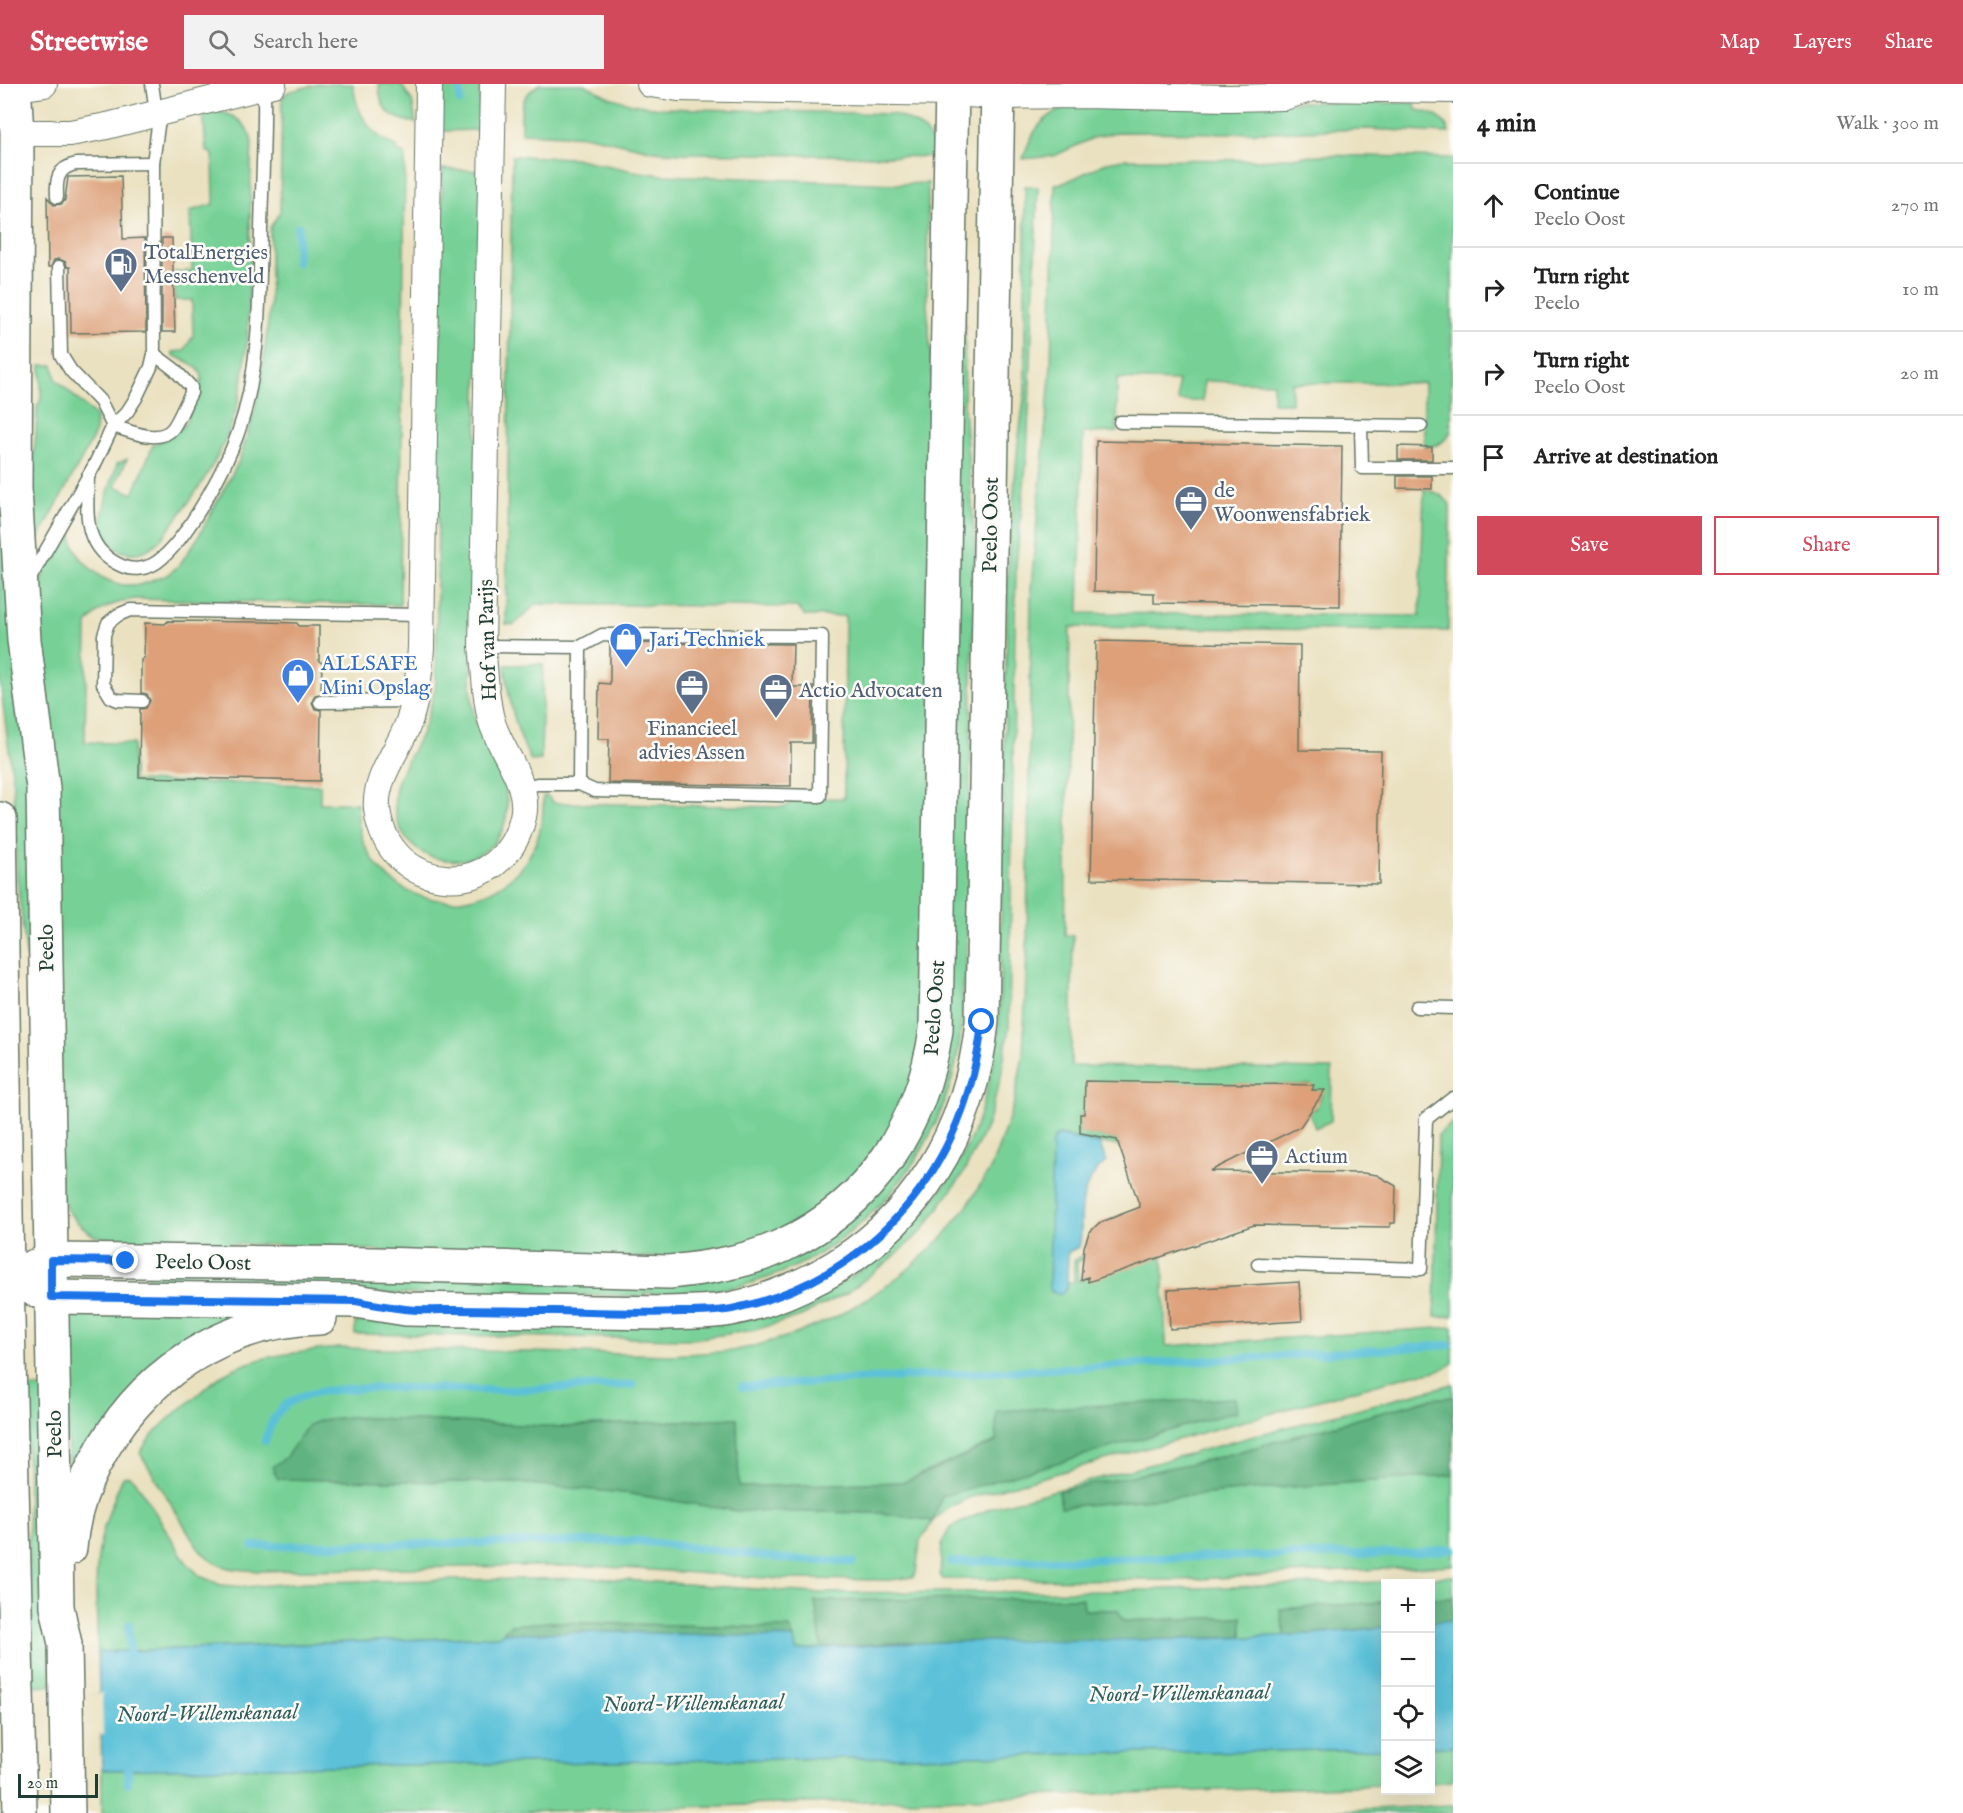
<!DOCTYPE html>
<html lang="en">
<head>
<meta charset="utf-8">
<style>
  body { margin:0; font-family:"IM FELL English",serif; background:#f2f2f2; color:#222 }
  .controls { position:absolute; right:18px; bottom:18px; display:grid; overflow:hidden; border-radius:0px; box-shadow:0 6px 24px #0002 }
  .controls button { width:54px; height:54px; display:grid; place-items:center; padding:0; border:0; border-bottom:2px solid #e0e0e0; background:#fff; color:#222; font:30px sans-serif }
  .scale { position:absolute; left:18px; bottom:15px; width:80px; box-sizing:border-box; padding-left:6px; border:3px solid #1f3d34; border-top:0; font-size:16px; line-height:21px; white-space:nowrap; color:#1f3d34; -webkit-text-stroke:4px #fdfcf7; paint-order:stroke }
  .stop { position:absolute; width:18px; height:18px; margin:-14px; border:4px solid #1a73e8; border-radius:50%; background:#fff }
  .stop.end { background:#1a73e8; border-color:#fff; box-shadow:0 2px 6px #0008 }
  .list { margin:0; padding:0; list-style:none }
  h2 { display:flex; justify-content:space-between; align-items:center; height:78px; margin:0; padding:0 24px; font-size:26px }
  h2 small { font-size:20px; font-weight:400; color:#767676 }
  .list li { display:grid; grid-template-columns:39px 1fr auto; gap:18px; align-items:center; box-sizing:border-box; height:84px; padding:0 24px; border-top:2px solid #e0e0e0 }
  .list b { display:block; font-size:22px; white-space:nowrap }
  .list p { margin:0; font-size:20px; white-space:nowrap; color:#767676 }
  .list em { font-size:20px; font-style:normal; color:#767676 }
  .actions { display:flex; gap:12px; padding:18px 24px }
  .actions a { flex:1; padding:14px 0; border:2px solid #d1495b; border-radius:0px; text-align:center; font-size:21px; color:#d1495b }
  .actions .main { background:#d1495b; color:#fff }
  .icon { flex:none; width:33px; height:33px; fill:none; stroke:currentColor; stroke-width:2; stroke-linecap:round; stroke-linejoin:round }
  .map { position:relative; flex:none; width:1453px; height:1729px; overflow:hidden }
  header { display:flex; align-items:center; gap:36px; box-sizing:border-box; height:84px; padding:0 30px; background:#d1495b; color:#fff }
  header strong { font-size:28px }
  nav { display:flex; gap:33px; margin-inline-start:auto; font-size:21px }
  .search { width:420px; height:54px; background:#f2f2f2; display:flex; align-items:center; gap:15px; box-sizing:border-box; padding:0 21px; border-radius:0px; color:#767676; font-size:22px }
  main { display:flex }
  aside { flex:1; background:#fff }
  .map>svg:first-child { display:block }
  .green { fill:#77d197; stroke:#4b8766; stroke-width:1.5; fill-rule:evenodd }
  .forest { fill:#61b380; stroke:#40785a; stroke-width:1.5 }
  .water { fill:#5bc1d8; stroke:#3d7f86; stroke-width:1.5 }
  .pier { fill:#eae1c0 }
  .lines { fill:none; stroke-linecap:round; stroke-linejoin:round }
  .stream { stroke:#5bc1d8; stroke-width:8 }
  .building { fill:#dda079 }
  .service-casing { stroke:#667665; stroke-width:15 }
  .minor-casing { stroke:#667665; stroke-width:28 }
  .primary-casing { stroke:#667665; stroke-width:36 }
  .service { stroke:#fff; stroke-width:12 }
  .minor { stroke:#fff; stroke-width:26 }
  .primary { stroke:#fff; stroke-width:33 }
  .route { stroke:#1a73e8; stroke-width:8 }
  .labels { text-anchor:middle; stroke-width:5; stroke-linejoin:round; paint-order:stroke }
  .service-label { font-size:21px; fill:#4e5e75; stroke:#fdfcf7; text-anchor:start }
  .street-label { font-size:21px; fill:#1f3d34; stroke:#fdfcf7 }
  .shop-label { font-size:21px; fill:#366cbe; stroke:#fdfcf7; text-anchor:start }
  .water-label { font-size:22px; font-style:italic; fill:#2e5e5d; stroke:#fdfcf7 }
</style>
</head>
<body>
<header>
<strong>Streetwise</strong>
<div class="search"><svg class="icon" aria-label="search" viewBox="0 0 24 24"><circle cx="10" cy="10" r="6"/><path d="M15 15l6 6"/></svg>Search here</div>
<nav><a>Map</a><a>Layers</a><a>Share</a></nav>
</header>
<main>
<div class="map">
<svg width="1453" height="1729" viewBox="0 0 1453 1729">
  <rect width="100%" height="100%" fill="#fdfcf7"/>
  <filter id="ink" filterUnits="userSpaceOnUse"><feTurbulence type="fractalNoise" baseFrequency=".0167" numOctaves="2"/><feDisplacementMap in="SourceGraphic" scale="12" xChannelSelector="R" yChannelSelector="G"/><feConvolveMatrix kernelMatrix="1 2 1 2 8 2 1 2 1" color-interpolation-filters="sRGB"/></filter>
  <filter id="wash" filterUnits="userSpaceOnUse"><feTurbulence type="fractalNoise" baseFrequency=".008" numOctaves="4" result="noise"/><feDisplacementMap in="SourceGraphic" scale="24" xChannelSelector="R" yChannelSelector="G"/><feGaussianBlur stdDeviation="1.35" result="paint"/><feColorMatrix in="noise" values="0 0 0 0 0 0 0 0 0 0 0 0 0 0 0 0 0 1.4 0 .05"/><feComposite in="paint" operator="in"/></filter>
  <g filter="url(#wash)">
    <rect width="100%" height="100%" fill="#eae1c0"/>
    <!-- green -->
    <g class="green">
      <path d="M318,0h35c3,29 16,51 44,63v4l8,3 -5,451 -266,-6c-22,5 -33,7 -47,25l-2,118 48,2v37l187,4v18h37c1,15 2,31 9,45 48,92 183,56 177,-52h4l7,7 231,4 12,-8 47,-1 1,-182h-40l-8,-9 -261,-3 -22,21 -8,-1 6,-468 62,2 59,13 29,4 235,9 31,-1 -1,121 9,120 -9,612 -32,93 -77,86 -98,44 -308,-6 -121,-8 -157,-3 -40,-6 -17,-14 -10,-12 -7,-17 -24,-595 10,-33 21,-42h3l3,20 7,14 11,12 14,10 17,6h18l28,-10 12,-11 17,-25 42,-78 15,-48 10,-54 6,-56v-75l10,-16 2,-114 6,-6z"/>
      <path d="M379,0h22l11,17 4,22c-24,-4 -37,-12 -37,-39z"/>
      <polygon points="442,0 480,0 479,46 441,47"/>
      <path d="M540,0h44l25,13 23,7 27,4 233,6c24,7 40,18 47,43l-261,-4 -24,-2 -65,-15 -68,-3c0,-23 -3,-36 19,-49z"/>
      <path d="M1288,18l127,1 1,7c13,1 31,8 33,23l-84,-4 -132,4 -115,-1 -23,5 -41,19 -31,3c9,-30 20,-44 49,-54z"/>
      <path d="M203,26c22,0 44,8 49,32 -3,61 -1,122 -4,182 -2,29 -4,59 -12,86 -11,39 -32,72 -56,104 -11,15 -23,36 -43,39 -10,1 -17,-1 -25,-7 -22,-18 -1,-59 5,-82l10,-5 -12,27 18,8 20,-49 23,-12 9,-9 17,-44c1,-14 -18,-19 -29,-25l-1,-3 12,-1 9,-15 -1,-36h-17v-28l17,-1 -2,-60 24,-7 -1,-50 -7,-3z"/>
      <path d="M1319,71l134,3 -2,273c-7,12 -13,16 -27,15v-63h-132l-1,20h-18v-20l-69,-2 -1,20h-25v-20l-61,-2v53l-34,1 -4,180 341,3 4,-126c11,1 20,5 26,15l-2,126 -378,-4 -5,308 8,1 -2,130 261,3 -1,52 -16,7 -6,-16 2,-3h5l7,-18 -11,-1 -2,-5 -86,-1 -144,30v17l-5,1 42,8 2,6 -59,-11 5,156 3,-8 6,-1v-22l9,-4v4l-6,2 1,19 85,-25 3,90 287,-19v36c-13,9 -25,10 -40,11l-445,124 -18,9 -17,14 -13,20 -4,32 -3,4 -23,3 -109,-1 -188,-13h-80l-255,5c-27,-2 -40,-1 -60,-23l-58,-95c11,-20 28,-35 47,-49 13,-11 28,-26 44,-34 33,-16 72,-18 108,-22l333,7 60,-4 19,-4 45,-13 40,-17 34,-20 35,-25 38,-35 24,-31 24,-38 22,-61 10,-51 4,-106 4,-363 20,-221 4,-182 9,-1 44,-21 15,-3 138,1zM997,1327h240l-296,85 -8,25 -51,-8 -144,-2 -113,-18 -105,-10 -241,-4 -6,-12 13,-10 10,-13 25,-24 29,-3 213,10 174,-9 1,69 166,-5 92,-41z"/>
      <path d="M442,85l40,2 -11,516c1,11 1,22 4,32 9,27 34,61 32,90 -5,76 -120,65 -112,-14 1,-20 19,-44 27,-63 6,-15 10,-31 14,-48z"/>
      <path d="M1025,102l13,1 -11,270 -11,108 -7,462 -8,50 -14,48 -24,49 -41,57 -32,29 -43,33 -46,23 -46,14 -63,9 -337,-5v-12l194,4 251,-22c12,-6 25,-11 37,-18 66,-40 123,-104 145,-179 8,-26 13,-53 17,-81l9,-463 10,-120 7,-51z"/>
      <path d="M957,152l9,1 -2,172 11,133 -9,439h-3c-1,29 -1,58 -8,86 -26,108 -110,195 -219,220 -30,6 -60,7 -91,6v3l-138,-2 -1,2 -358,-7 -1,-18 615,-7 157,-140z"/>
      <polygon points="41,281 53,281 56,295 96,333 95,350 27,476 26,434 36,350 37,323 41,315"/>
      <polygon points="0,340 30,666 31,914 17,793 13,698 0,597"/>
      <path d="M543,580l-2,96 -10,1c-16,-31 -23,-62 -26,-96z"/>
      <polygon points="1453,1038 1453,1232 1435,1233 1438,1051"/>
      <polygon points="59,1221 253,1223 221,1243 71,1415"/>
      <polygon points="1453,1300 1453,1313 1431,1315 1212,1375 1059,1408 1061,1423 1263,1405 1453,1391 1453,1481 1181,1496 943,1495 940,1491 942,1459 950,1444 991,1424 1265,1349"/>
      <polygon points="26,1304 44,1304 52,1601 31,1602"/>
      <path d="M130,1392l5,4 51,82 14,14 21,9 25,2 60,-5 291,-4 218,15 296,-2 272,-9 70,-6v21l-22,1 -1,-14h-44l-1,18 -105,7 5,27 -43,1 -1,-20 -119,4 -4,-11h-34l-2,-12 -267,3 7,47 -27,3 -1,-13 -6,-10 -240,-6 -37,3 -12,11 -401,16c-1,-37 -5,-76 3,-113 5,-21 13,-42 22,-62z"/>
      <polygon points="1453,1662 1453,1697 1431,1699 1431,1663"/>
      <polygon points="1386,1665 1385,1701 489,1729 102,1729 102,1686"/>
      <polygon points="1453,1721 1453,1729 1326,1729 1328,1727"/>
    </g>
    <!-- forest -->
    <g class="forest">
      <polygon points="1453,1313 1453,1391 1263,1405 1061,1423 1059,1407 1212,1375 1431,1315"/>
      <polygon points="1235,1314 1237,1327 942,1412 933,1437 882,1429 738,1427 625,1409 520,1399 278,1395 272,1383 286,1373 308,1341 321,1336 350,1333 563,1343 737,1334 739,1403 904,1398 996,1358 996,1327"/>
      <polygon points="1453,1513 1453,1536 1431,1538 1430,1514"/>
      <polygon points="1083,1514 1084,1526 1118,1526 1123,1537 1242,1533 1242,1553 1070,1558 890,1559 822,1564 815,1517"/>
      <polygon points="1385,1518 1385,1543 1285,1552 1280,1525"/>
      <polygon points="548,1538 789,1544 794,1554 622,1548 502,1549 511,1541"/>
    </g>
    <!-- water -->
    <g class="water">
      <path d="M1057,1051l43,9 6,18c-22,17 -25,38 -25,65 0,7 0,13 -2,20l-11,5 -1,36 -4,5h-10l-4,-5 3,-146z"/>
      <polygon points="1453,1536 1453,1662 1431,1663 1431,1538"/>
      <path d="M1385,1543v122l-1283,21 -1,-36 -101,-33h55l44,-7 -1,-42 32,-1 369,-15 3,-3 120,-1 172,6 2,13c196,-20 394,-1 589,-24z"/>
    </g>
    <!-- pier -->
    <polygon class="pier" points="102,1609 103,1651 59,1646 0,1647 0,1616 56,1615"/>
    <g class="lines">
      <!-- stream -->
      <g class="stream">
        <polyline points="460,17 460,0"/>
        <polyline points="297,178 298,143"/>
        <path d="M742,1303c236,-16 472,-25 707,-42"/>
        <path d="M265,1357c6,-19 12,-34 31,-42 17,-8 36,-9 54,-10 45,-3 91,0 137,1 49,0 98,-3 146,-5"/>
        <polyline points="253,1462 639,1457 795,1476 853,1478"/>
        <polyline points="951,1478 1412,1469 1453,1465"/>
        <polyline points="129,1541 130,1567"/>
        <polyline points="128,1686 128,1699"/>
      </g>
    </g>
    <g id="blocks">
      <!-- building -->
      <g class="building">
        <polygon points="121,92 123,155 145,154 146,248 71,249 70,183 67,183 66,178 59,175 54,176 51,183 48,183 47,113 54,121 62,120 65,116 68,93"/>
        <polygon points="162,154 172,154 175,248 162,248"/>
        <polygon points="1096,357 1342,362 1340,522 1154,519 1154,509 1094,507"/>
        <polygon points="1398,362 1432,363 1432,376 1398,376"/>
        <polygon points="1397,392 1432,392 1432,405 1397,404"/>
        <polygon points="168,537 267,538 297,539 299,542 319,542 319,577 322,579 321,610 315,611 312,618 315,625 321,626 320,697 139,693 140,625 146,624 150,617 147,610 141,609 141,576 144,574 145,539 165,540"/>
        <polygon points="1096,557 1300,561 1299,666 1381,667 1379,800 1091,795"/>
        <polygon points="610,559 793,560 792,603 813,603 812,659 791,659 791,702 608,699 609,655 598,655 599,599 610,600"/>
        <polygon points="1085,997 1314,1001 1312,1006 1325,1006 1300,1043 1210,1087 1363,1089 1377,1091 1396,1102 1395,1139 1390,1139 1390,1143 1254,1141 1088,1198 1088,1193 1081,1196 1084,1163 1089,1149 1099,1139 1140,1123 1117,1056 1080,1049 1080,1030 1084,1030"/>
        <polygon points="1299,1198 1302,1237 1170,1245 1168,1206"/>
      </g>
    </g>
  </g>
  <g filter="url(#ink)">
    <use href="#blocks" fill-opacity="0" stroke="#667665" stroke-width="1.5"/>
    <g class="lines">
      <defs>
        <g id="service">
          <path d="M57,113c-1,-17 0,-29 19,-33l77,-1"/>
          <path d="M59,183l2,88 10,16 29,30 13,25c16,5 47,19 60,2 7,-10 12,-24 18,-35v-6l-17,-18 -20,-15"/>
          <polyline points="1120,338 1421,342"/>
          <polyline points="1361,342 1362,384 1453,384"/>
          <path d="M88,392c-1,37 -6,73 34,90 10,5 25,3 35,-4 29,-20 69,-95 81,-129 23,-65 21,-135 23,-203 1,-49 4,-97 3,-146"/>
          <polyline points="28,498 94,382 113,342 127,328 136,314 151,283 154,270 153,79 158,42 152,0"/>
          <polyline points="482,562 580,563 579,700 537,700 521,704"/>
          <polyline points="142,617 118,616 111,613 103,600 104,551 108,539 118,531 130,526 421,531"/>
          <polyline points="320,618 415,617"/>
          <polyline points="579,700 595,707 820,712 822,552 602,551 580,563"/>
          <polyline points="1417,923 1453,924"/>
          <polyline points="1258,1180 1421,1185 1426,1035 1453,1014"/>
        </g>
        <g id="minor">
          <path d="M429,0l-8,564c-2,26 -4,51 -13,76 -10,27 -34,55 -31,85 11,87 126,95 146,8 8,-35 -24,-66 -32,-98 -6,-23 -6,-49 -9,-73l11,-562"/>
          <polyline points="650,0 678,4 952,9 997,12 1083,11 1229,14 1284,13 1313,4 1453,6"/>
          <polyline points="14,4 44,0"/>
          <polyline points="17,49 70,49 107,42 273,0"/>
        </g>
        <g id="primary">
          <polyline points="14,0 17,49 15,405 24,556 43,704 57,1523 65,1560 68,1729"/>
          <polyline points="0,735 7,1193 20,1729"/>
          <path d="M7,1193l44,20 305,4 50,8 256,4c23,-1 46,0 68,-4 32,-6 62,-18 90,-33 97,-53 151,-145 162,-254l16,-938"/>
          <path d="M7,1193l44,-17 324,4 294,8c39,-4 79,-10 115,-27 88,-41 138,-120 152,-215l16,-946"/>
          <path d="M70,1464c2,-29 11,-58 24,-83 44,-88 127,-145 226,-147"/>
        </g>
      </defs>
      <!-- service casing -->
      <use href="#service" class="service-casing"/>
      <!-- minor casing -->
      <use href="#minor" class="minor-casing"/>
      <!-- primary casing -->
      <use href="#primary" class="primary-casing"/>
      <!-- service -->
      <use href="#service" class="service"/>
      <!-- minor -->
      <use href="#minor" class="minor"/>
      <!-- primary -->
      <use href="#primary" class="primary"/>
    </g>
  </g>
  <g class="lines" filter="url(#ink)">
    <!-- route -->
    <path class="route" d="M126,1177l-75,-1v37l305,4c16,3 33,6 49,8 17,2 34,1 50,1 33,0 67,1 100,1 42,1 85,3 127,1 17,0 34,0 50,-3 143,-30 236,-144 250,-287"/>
  </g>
  <!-- icons -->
  <defs>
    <symbol id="fuel-pin" viewBox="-11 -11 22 30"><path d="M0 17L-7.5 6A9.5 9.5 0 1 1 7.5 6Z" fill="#5c6f8a" stroke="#fdfcf7"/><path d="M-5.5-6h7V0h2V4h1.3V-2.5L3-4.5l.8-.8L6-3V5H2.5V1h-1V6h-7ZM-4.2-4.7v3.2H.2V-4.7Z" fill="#fff"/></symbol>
    <symbol id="office-pin" viewBox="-11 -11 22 30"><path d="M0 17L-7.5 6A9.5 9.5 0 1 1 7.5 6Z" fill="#5c6f8a" stroke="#fdfcf7"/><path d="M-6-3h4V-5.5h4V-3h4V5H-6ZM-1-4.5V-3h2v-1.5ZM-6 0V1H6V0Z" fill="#fff"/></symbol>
    <symbol id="shop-pin" viewBox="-11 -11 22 30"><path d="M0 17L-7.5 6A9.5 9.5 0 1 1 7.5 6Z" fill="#3f7fe0" stroke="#fdfcf7"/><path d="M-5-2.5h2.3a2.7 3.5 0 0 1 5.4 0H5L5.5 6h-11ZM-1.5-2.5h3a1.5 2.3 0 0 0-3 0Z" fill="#fff"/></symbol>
  </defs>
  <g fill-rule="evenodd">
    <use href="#fuel-pin" x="102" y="161" width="38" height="52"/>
    <use href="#office-pin" x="1172" y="399" width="38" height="52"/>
    <use href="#shop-pin" x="607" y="536" width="38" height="52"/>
    <use href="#shop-pin" x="279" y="572" width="38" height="52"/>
    <use href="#office-pin" x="673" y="583" width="38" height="52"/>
    <use href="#office-pin" x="757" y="587" width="38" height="52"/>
    <use href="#office-pin" x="1243" y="1053" width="38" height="52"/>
  </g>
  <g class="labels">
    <!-- service labels -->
    <g class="service-label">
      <text x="144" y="175">TotalEnergies<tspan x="144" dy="24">Messchenveld</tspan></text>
      <text x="1214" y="413">de<tspan x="1214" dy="24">Woonwensfabriek</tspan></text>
      <text x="799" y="613">Actio Advocaten</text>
      <text x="692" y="651" text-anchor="middle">Financieel<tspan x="692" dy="24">advies Assen</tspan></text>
      <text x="1285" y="1079">Actium</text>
    </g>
    <!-- street labels -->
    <g class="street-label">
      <text transform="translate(990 441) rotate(-89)" y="7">Peelo Oost</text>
      <text transform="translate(487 556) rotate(-92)" y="7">Hof van Parijs</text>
      <text transform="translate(46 864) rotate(-91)" y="7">Peelo</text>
      <text transform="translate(934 924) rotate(-86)" y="7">Peelo Oost</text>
      <text transform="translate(203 1178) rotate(1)" y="7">Peelo Oost</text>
      <text transform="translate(54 1350) rotate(-91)" y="7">Peelo</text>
    </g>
    <!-- shop labels -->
    <g class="shop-label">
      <text x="649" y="562">Jari Techniek</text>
      <text x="321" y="586">ALLSAFE<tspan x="321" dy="24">Mini Opslag</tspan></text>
    </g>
    <!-- water labels -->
    <g class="water-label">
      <text transform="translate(1179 1608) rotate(-1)" y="8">Noord-Willemskanaal</text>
      <text transform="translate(693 1618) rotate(-1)" y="8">Noord-Willemskanaal</text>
      <text transform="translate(207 1628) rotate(-1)" y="8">Noord-Willemskanaal</text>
    </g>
  </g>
</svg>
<div class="controls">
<button>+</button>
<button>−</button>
<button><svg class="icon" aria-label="locate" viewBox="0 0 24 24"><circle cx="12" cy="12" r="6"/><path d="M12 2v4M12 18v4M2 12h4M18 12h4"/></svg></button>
<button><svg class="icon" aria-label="layers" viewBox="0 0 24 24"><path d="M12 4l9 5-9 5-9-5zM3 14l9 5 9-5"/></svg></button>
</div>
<div class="scale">20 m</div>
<div class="stop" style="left:982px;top:938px"></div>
<div class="stop end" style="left:126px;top:1177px"></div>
</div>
<aside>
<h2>4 min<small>Walk · 300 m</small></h2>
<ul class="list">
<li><svg class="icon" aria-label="ahead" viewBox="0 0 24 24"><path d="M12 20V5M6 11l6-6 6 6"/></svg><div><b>Continue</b><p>Peelo Oost</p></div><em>270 m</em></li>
<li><svg class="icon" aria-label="right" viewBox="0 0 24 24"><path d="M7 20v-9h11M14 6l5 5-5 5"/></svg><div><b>Turn right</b><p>Peelo</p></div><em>10 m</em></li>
<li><svg class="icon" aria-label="right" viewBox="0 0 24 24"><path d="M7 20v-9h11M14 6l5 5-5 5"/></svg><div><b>Turn right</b><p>Peelo Oost</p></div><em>20 m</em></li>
<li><svg class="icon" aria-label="arrive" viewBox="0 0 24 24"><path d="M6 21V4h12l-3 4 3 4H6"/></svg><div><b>Arrive at destination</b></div></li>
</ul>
<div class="actions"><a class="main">Save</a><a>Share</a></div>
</aside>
</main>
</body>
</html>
